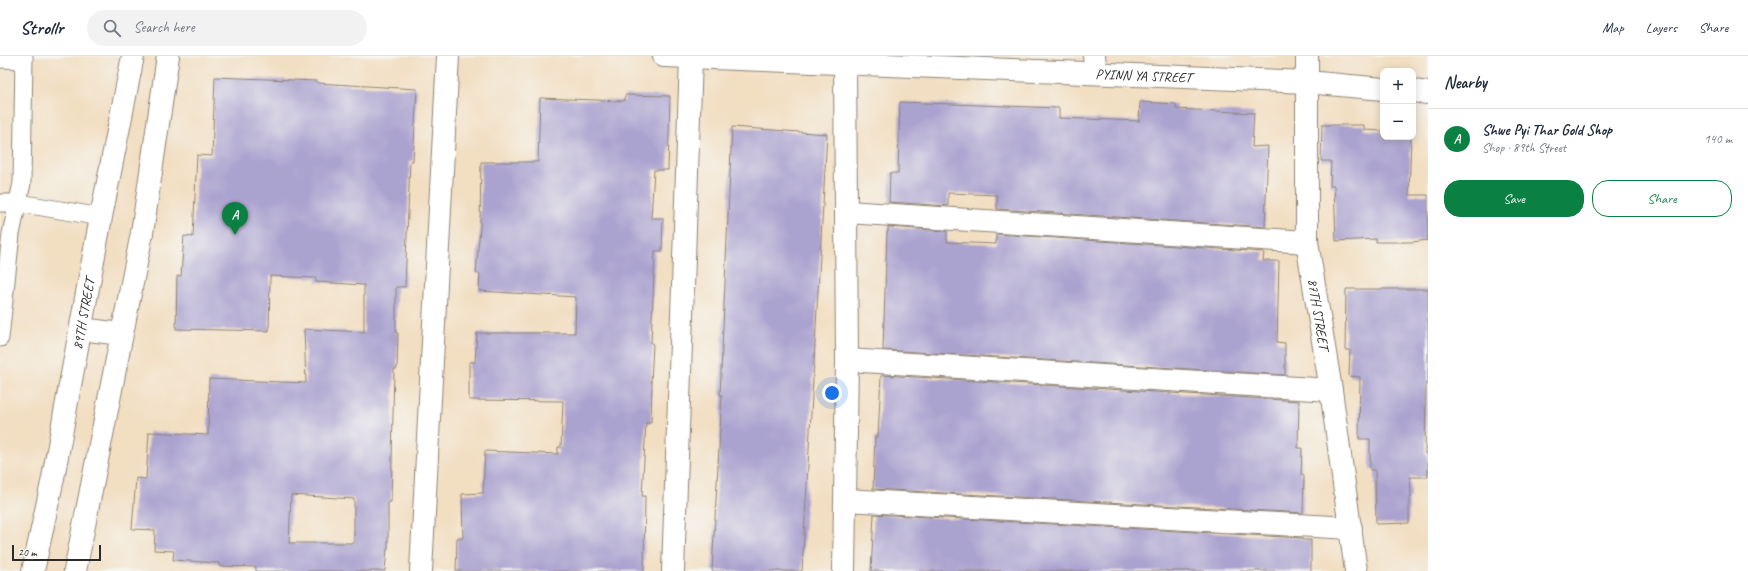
<!DOCTYPE html>
<html lang="en">
<head>
<meta charset="utf-8">
<style>
  body { margin:0; font-family:Caveat,sans-serif; background:#f2f2f3; color:#1f2937 }
  .controls { position:absolute; right:12px; top:12px; display:grid; overflow:hidden; border-radius:8px; box-shadow:0 2px 10px #0003 }
  .controls button { width:36px; height:36px; display:grid; place-items:center; padding:0; border:0; border-bottom:1px solid #e0e1e3; background:#fff; color:#1f2937; font:20px sans-serif }
  .scale { position:absolute; left:12px; bottom:10px; width:89px; box-sizing:border-box; padding-left:4px; border:2px solid #2b2b2b; border-top:0; font-size:11px; line-height:14px; white-space:nowrap; color:#2b2b2b; -webkit-text-stroke:3px #f6f6f2; paint-order:stroke }
  .you { position:absolute; left:832px; top:337px; width:14px; height:14px; margin:-10px; border:3px solid #fff; border-radius:50%; background:#1a73e8; box-shadow:0 0 0 6px #1a73e833 }
  .badge { display:grid; place-items:center; width:26px; height:26px; border-radius:50%; background:#0b8043; color:#fff; font-size:13px; font-weight:700 }
  .pin { position:absolute; translate:-50% -33px; filter:drop-shadow(0 1px 2px #0008) }
  .pin::after { content:''; position:absolute; top:21px; width:14px; height:12px; background:inherit; clip-path:polygon(0 0,100% 0,50% 100%) }
  .list { margin:0; padding:0; list-style:none }
  h2 { display:flex; justify-content:space-between; align-items:center; height:52px; margin:0; padding:0 16px; font-size:17px }
  h2 small { font-size:13px; font-weight:400; color:#747a83 }
  .list li { display:grid; grid-template-columns:26px 1fr auto; gap:12px; align-items:center; box-sizing:border-box; height:60px; padding:0 16px; border-top:1px solid #e0e1e3 }
  .list b { display:block; font-size:15px; white-space:nowrap }
  .list p { margin:0; font-size:13px; white-space:nowrap; color:#747a83 }
  .list em { font-size:13px; font-style:normal; color:#747a83 }
  .actions { display:flex; gap:8px; padding:12px 16px }
  .actions a { flex:1; padding:9px 0; border:1px solid #0b8043; border-radius:16px; text-align:center; font-size:14px; color:#0b8043 }
  .actions .main { background:#0b8043; color:#fff }
  .icon { flex:none; width:22px; height:22px; fill:none; stroke:currentColor; stroke-width:2; stroke-linecap:round; stroke-linejoin:round }
  .map { position:relative; flex:none; width:1428px; height:515px; overflow:hidden }
  header { display:flex; align-items:center; gap:24px; box-sizing:border-box; height:56px; padding:0 20px; background:#fff; border-bottom:1px solid #e0e1e3 }
  header strong { font-size:19px }
  nav { display:flex; gap:22px; margin-inline-start:auto; font-size:14px }
  .search { width:280px; height:36px; background:#f2f2f3; display:flex; align-items:center; gap:10px; box-sizing:border-box; padding:0 14px; border-radius:22px; color:#747a83; font-size:15px }
  main { display:flex }
  aside { flex:1; background:#fff }
  .map>svg:first-child { display:block }
  .building { fill:#aaa2cf; fill-rule:evenodd }
  .lines { fill:none; stroke-linecap:round; stroke-linejoin:round }
  .lane-casing { stroke:#8e8476; stroke-width:19 }
  .street-casing { stroke:#8e8476; stroke-width:24 }
  .secondary-casing { stroke:#8e8476; stroke-width:24 }
  .lane { stroke:#fff; stroke-width:17 }
  .street { stroke:#fff; stroke-width:22 }
  .secondary { stroke:#fff; stroke-width:22 }
  .labels { text-anchor:middle; stroke-width:3; stroke-linejoin:round; paint-order:stroke }
  .street-label { font-size:14px; fill:#2b2b2b; stroke:#f6f6f2 }
</style>
</head>
<body>
<header>
<strong>Strollr</strong>
<div class="search"><svg class="icon" aria-label="search" viewBox="0 0 24 24"><circle cx="10" cy="10" r="6"/><path d="M15 15l6 6"/></svg>Search here</div>
<nav><a>Map</a><a>Layers</a><a>Share</a></nav>
</header>
<main>
<div class="map">
<svg width="1428" height="515" viewBox="0 0 1428 515">
  <rect width="100%" height="100%" fill="#f6f6f2"/>
  <filter id="ink" filterUnits="userSpaceOnUse"><feTurbulence type="fractalNoise" baseFrequency=".025" numOctaves="2"/><feDisplacementMap in="SourceGraphic" scale="8" xChannelSelector="R" yChannelSelector="G"/><feConvolveMatrix kernelMatrix="1 2 1 2 8 2 1 2 1" color-interpolation-filters="sRGB"/></filter>
  <filter id="wash" filterUnits="userSpaceOnUse"><feTurbulence type="fractalNoise" baseFrequency=".012" numOctaves="4" result="noise"/><feDisplacementMap in="SourceGraphic" scale="16" xChannelSelector="R" yChannelSelector="G"/><feGaussianBlur stdDeviation="0.9" result="paint"/><feColorMatrix in="noise" values="0 0 0 0 0 0 0 0 0 0 0 0 0 0 0 0 0 1.4 0 .05"/><feComposite in="paint" operator="in"/></filter>
  <g filter="url(#wash)">
    <rect width="100%" height="100%" fill="#f2dec1"/>
    <g id="blocks">
      <!-- building -->
      <g class="building">
        <path d="M215,21l102,4v2l100,6 -4,72h-3l-5,126h-9v46h2l-1,36h-3l-3,133h-3v47h-1l-2,22h-129v-4l-37,-1v-3l-46,-3 1,-9 -20,-1 1,-20 -23,-1 4,-51 10,1 3,-47 59,3 1,-56 97,4 -2,-54 60,3v-47l-48,-3v-4l-46,-2 -1,55 -93,-2 1,-53h4l3,-40 9,1 4,-82 15,1zM291,439l63,4v44h-65z"/>
        <polygon points="625,39 670,40 668,114 654,114 651,162 663,162 662,195 655,195 651,287 653,288 651,326 652,326 651,367 646,367 642,440 645,440 644,515 456,515 457,482 463,482 462,438 483,437 485,395 558,398 558,391 561,391 563,345 469,344 469,306 475,306 477,277 575,277 576,241 479,235 480,218 476,217 480,171 481,106 538,106 540,42 624,45"/>
        <polygon points="900,46 1059,52 1059,62 1139,65 1140,46 1176,48 1176,53 1254,57 1252,91 1268,90 1265,171 997,153 997,139 948,137 948,150 889,146 890,117 898,117"/>
        <polygon points="1322,69 1364,69 1364,74 1383,75 1383,81 1411,81 1409,139 1428,139 1428,184 1412,186 1376,186 1376,183 1336,185 1334,130 1330,130 1331,105 1321,105"/>
        <polygon points="732,71 827,78 802,515 712,515 722,339 720,339"/>
        <polygon points="888,171 947,175 947,186 996,188 996,178 1264,196 1263,205 1279,205 1277,286 1285,287 1285,319 883,294 887,176 888,176"/>
        <polygon points="1346,233 1428,233 1428,328 1426,328 1425,398 1428,398 1428,421 1410,421 1411,442 1409,442 1409,467 1376,468 1375,414 1370,414 1370,383 1359,383 1360,321 1349,320 1350,294 1345,294"/>
        <polygon points="883,319 1299,345 1298,392 1302,392 1301,419 1304,419 1303,457 873,433 875,381 878,381 881,320"/>
        <polygon points="874,458 1302,482 1302,484 1311,484 1311,515 871,515"/>
      </g>
    </g>
  </g>
  <g filter="url(#ink)">
    <use href="#blocks" fill-opacity="0" stroke="#8e8476" stroke-width="1"/>
    <g class="lines">
      <defs>
        <g id="lane">
          <polyline points="0,3 24,4"/>
          <polyline points="0,147 19,147 101,161"/>
          <polyline points="0,282 11,178 22,127 24,0"/>
        </g>
        <g id="street">
          <polyline points="1094,0 1096,17"/>
          <path id="s1" d="M1307,0v186l24,148 25,181"/>
          <polyline points="847,156 1307,186"/>
          <polyline points="81,273 121,278"/>
          <polyline points="847,304 1331,334"/>
          <polyline points="845,444 1351,472"/>
          <path id="s2" d="M33,515l20,-93 48,-261 32,-161"/>
          <polyline points="75,515 142,177 168,0"/>
          <polyline points="421,515 448,0"/>
          <polyline points="673,515 691,2"/>
          <polyline points="844,515 847,304 845,6"/>
        </g>
        <g id="secondary">
          <path id="s3" d="M664,0l643,26 76,7"/>
          <polyline points="1413,35 1428,37"/>
        </g>
      </defs>
      <!-- lane casing -->
      <use href="#lane" class="lane-casing"/>
      <!-- street casing -->
      <use href="#street" class="street-casing"/>
      <!-- secondary casing -->
      <use href="#secondary" class="secondary-casing"/>
      <!-- lane -->
      <use href="#lane" class="lane"/>
      <!-- street -->
      <use href="#street" class="street"/>
      <!-- secondary -->
      <use href="#secondary" class="secondary"/>
    </g>
  </g>
  <g class="labels">
    <!-- street labels -->
    <g class="street-label">
      <text dy="5" stroke="none"><textPath href="#s3" startOffset="480">PYINN YA STREET</textPath></text>
      <text dy="5" stroke="none"><textPath href="#s2" startOffset="262">89TH STREET</textPath></text>
      <text dy="5" stroke="none"><textPath href="#s1" startOffset="259">87TH STREET</textPath></text>
    </g>
  </g>
</svg>
<div class="controls">
<button>+</button>
<button>−</button>
</div>
<div class="scale">20 m</div>
<div class="you"></div>
<div class="pin badge" style="left:235px;top:179px">A</div>
</div>
<aside>
<h2>Nearby<small></small></h2>
<ul class="list">
<li><span class="badge">A</span><div><b>Shwe Pyi Thar Gold Shop</b><p>Shop · 89th Street</p></div><em>140 m</em></li>
</ul>
<div class="actions"><a class="main">Save</a><a>Share</a></div>
</aside>
</main>
</body>
</html>
